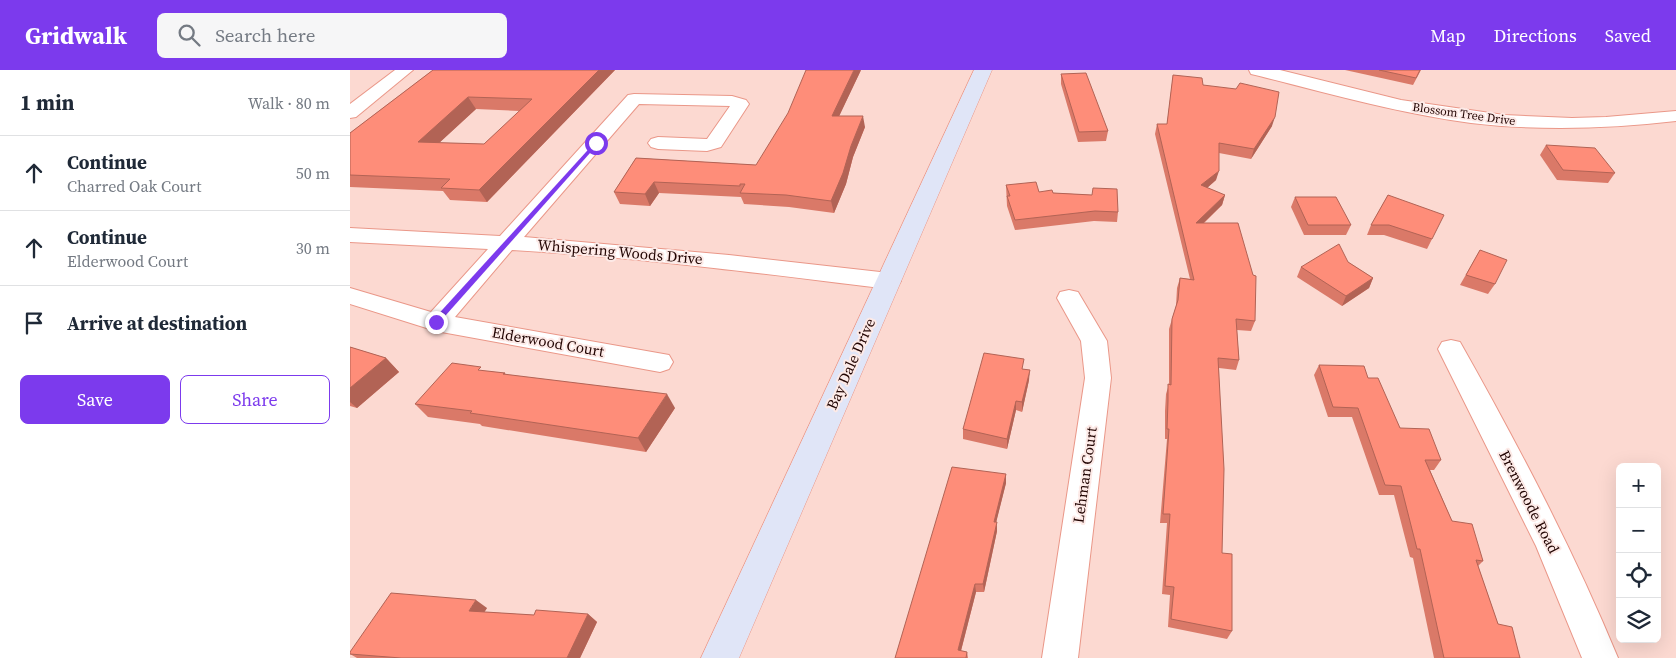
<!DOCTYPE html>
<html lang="en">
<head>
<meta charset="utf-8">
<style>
  body { margin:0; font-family:"Source Serif 4",serif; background:#f6f6f7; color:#1f2937 }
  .controls { position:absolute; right:15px; bottom:15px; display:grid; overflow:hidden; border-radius:8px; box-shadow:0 5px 20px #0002 }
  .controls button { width:45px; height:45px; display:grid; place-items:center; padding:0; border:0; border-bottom:1px solid #e0e1e3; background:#fff; color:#1f2937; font:25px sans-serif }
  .stop { position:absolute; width:15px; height:15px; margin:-11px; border:4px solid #7c3aed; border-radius:50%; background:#fff }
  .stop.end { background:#7c3aed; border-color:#fff; box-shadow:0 1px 5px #0008 }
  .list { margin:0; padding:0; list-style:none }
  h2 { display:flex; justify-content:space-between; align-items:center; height:65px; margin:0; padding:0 20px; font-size:21px }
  h2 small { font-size:16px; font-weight:400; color:#747a83 }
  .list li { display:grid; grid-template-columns:32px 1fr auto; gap:15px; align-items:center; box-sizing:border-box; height:75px; padding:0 20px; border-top:1px solid #e0e1e3 }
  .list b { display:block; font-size:19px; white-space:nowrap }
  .list p { margin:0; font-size:16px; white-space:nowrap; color:#747a83 }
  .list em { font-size:16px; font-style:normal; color:#747a83 }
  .actions { display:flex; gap:10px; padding:15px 20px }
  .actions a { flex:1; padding:11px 0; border:1px solid #7c3aed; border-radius:8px; text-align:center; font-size:18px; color:#7c3aed }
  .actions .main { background:#7c3aed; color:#fff }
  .icon { flex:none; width:28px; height:28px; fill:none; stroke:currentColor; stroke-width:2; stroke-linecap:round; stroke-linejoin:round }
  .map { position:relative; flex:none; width:1326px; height:588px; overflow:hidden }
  header { display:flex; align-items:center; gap:30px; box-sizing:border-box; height:70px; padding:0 25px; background:#7c3aed; color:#fff }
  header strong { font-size:24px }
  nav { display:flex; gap:28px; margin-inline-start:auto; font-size:18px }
  .search { width:350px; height:45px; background:#f6f6f7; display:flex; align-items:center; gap:12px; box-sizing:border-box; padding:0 18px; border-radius:8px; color:#747a83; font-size:19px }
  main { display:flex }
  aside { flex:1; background:#fff }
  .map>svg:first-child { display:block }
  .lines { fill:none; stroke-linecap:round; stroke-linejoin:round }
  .street-casing { stroke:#ea9788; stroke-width:2 }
  .secondary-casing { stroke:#ea9788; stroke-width:1 }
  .street { fill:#fff; fill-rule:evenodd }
  .secondary { fill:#e0e5f7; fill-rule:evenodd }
  .wall { fill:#da7968; fill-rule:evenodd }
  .shaded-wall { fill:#b26355 }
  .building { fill:#fe8d79; stroke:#b26355; fill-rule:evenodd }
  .route { fill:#7c3aed }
  .labels { text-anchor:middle; stroke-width:4; stroke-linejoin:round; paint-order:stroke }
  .far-street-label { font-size:12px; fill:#220503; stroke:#fdeae7 }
  .street-label { font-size:15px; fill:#220503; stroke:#fdeae7 }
</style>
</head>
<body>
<header>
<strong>Gridwalk</strong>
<div class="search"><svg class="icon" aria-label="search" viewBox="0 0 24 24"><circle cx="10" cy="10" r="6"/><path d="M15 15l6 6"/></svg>Search here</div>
<nav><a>Map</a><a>Directions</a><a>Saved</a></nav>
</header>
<main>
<aside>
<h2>1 min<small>Walk · 80 m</small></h2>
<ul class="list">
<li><svg class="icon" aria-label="ahead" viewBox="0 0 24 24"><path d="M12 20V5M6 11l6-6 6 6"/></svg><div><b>Continue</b><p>Charred Oak Court</p></div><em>50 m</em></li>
<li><svg class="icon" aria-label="ahead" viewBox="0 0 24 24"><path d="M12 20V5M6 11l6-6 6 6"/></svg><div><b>Continue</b><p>Elderwood Court</p></div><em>30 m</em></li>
<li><svg class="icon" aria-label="arrive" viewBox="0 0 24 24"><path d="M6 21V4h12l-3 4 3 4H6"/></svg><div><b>Arrive at destination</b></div></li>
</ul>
<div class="actions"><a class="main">Save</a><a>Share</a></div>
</aside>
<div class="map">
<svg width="1326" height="588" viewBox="0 0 1326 588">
  <rect width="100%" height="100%" fill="#fcd9d1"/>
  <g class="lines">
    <defs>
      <g id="street">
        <polygon points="45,0 63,0 6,47 0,48 0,34"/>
        <path d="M899,0h31l121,30 103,15 68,3 34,-1 70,-6v10c-69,8 -137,10 -205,2 -75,-10 -147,-31 -220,-49z"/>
        <path d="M284,24l98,2 14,4 3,4 -28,43 -14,4 -49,-2 -7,-2 -3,-4 3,-4 7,-2 49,2 23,-33 -91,-2 -115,133 205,18 160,18 8,2 4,6 -4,6 -8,2c-125,-15 -251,-32 -377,-39l-57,67 214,38 4,7 -4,7 -9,3 -224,-41 -86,-27v-16l81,24 57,-63 -138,-7v-14l150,8 128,-141z"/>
        <polygon points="719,220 728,222 757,271 761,308 728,588 692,588 735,308 731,271 707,228 710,222"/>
        <path d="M1101,270l9,2c58,103 113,207 158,316h-36l-46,-112 -98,-197 4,-7z"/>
      </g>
      <polygon id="secondary" points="624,0 642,0 389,588 351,588"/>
    </defs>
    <!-- street casing -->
    <use href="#street" class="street-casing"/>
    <!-- secondary casing -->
    <use href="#secondary" class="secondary-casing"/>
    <!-- street -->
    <use href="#street" class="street"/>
    <!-- secondary -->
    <use href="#secondary" class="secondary"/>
  </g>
  <!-- wall -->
  <g class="wall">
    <path d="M83,0h182l-128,132 -37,-2 -7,-9 -93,-4v-54zM126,39l44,2 -36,33 -45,-1z"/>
    <polygon points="511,0 489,46 515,57 503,87 496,114 484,143 439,137 394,134 391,127 309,123 300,136 270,134 264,122 286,88 406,95"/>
    <polygon points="995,0 1071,0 1063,15"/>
    <polygon points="711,4 758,61 756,71 728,72 711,14"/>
    <polygon points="823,5 853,15 922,56 901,89 869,83 866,110 857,118 875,125 872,135 854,153 905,251 901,261 887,260 889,290 886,300 869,298 872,483 882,561 877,569 818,557 820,525 812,524 817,453 810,453 817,369 815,369 815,341 816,324 819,314 819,259 822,249 826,236 827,218 830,208 840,209 805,64 807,54 817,54"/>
    <polygon points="1196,75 1265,103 1258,113 1207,110 1190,85"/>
    <polygon points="656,115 689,122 742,125 768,142 767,152 744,151 665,160 657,136"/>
    <polygon points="1038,125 1082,169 1077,179 1034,165 1017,165 1021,155"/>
    <polygon points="945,127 1001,155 996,165 954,165 941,137"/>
    <polygon points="1130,180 1145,214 1138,224 1110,215"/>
    <polygon points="998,192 1023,208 1019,218 992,236 947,207 951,197"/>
    <polygon points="0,277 36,288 49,302 7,338 0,336"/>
    <polygon points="969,295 1018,308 1050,358 1091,390 1084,400 1080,400 1102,451 1133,491 1128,496 1148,554 1170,588 1084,588 1063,488 1060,487 1044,425 1029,425 1002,347 978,347 964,305"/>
    <polygon points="674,299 679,310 672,342 666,340 657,379 613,369 613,359"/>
    <polygon points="134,301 155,303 156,305 325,338 296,382 132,356 130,354 78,347 65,334"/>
    <polygon points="656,404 656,413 646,452 647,461 634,522 626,522 611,581 617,582 618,588 545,588"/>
    <polygon points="137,538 134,542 184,545 238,544 247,552 230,588 7,588 0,584 0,582"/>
  </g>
  <!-- shaded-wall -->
  <g class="shaded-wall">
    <polygon points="249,0 265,0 137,132 129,120"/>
    <polygon points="504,0 511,0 484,57 482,46"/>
    <polygon points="118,27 126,39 76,85 68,72"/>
    <polygon points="513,46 515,57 503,87 496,114 484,143 481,131 501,76"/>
    <polygon points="925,47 922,56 901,89 904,79"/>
    <polygon points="869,101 866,110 849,125 851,115"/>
    <polygon points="304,112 309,123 300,136 295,124"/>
    <polygon points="875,125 872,135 843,163 846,153"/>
    <polygon points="1023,208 1019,218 992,236 996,226"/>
    <polygon points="36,288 49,302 7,338 0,332 0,318"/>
    <polygon points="680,300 679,310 672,342 672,332"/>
    <polygon points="317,324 325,338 296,382 288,368"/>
    <polygon points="666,331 666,340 657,379 657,369"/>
    <polygon points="656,404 656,413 644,461 644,452"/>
    <polygon points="647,452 647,461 634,522 633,514"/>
    <polygon points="625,514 626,522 609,588 608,580"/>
    <polygon points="126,530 137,538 130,549 119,541"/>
    <polygon points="238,544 247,552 230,588 217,588"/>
  </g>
  <!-- building -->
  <g class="building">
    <path d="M83,0h166l-120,120 -38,-2 9,-9 -100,-4v-42zM118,27l64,2 -48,45 -66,-2z"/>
    <polygon points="456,0 504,0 482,46 513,46 501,76 493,103 481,131 436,125 390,123 395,114 390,114 390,116 304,112 295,124 264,122 286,88 406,95 438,43"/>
    <polygon points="1029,0 1070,0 1066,8"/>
    <polygon points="736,3 758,61 729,62 711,4"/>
    <polygon points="823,5 852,8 853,15 886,19 890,13 929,22 925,47 904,79 869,73 869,101 851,115 875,125 846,153 888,153 903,205 906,206 905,251 886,249 889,290 868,288 874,399 872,483 882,484 882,561 821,549 824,517 815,516 820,444 813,444 819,359 817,359 818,331 818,314 821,315 822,249 828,230 830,208 844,210 807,54 817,54"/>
    <polygon points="1196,75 1245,78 1265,103 1213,100"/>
    <polygon points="686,112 689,122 702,120 703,123 742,125 743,118 767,119 768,142 745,141 665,150 657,126 660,126 656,115"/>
    <polygon points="1038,125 1094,145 1082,169 1039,155 1021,155"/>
    <polygon points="945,127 986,127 1001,155 958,155"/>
    <polygon points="989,174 998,192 1023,208 996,226 951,197"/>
    <polygon points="1130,180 1157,190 1145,214 1116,205"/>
    <polygon points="0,277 36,288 0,318"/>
    <polygon points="634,283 674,289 672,299 680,300 672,332 666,331 657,369 613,359"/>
    <polygon points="102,293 131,297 128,300 155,303 153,304 317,324 288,368 120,343 122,341 65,334"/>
    <polygon points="969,295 1014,296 1018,308 1028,308 1050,358 1079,359 1091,390 1075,390 1102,451 1122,454 1133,491 1126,490 1148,554 1162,557 1170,588 1094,588 1070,479 1067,479 1051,416 1035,415 1008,338 983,337"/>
    <polygon points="602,397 656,404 644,452 647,452 633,514 625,514 608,580 617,582 616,588 545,588"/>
    <polygon points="41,523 126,530 119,541 184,545 186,540 238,544 217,588 51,588 0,584 0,582"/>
  </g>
  <!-- route -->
  <polygon class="route" points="246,71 248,74 88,254 83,254 83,250"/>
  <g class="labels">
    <!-- far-street labels -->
    <g class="far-street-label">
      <text transform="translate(1114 44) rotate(8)" y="4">Blossom Tree Drive</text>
    </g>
    <!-- street labels -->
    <g class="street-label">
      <text transform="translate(270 182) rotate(5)" y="5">Whispering Woods Drive</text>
      <text transform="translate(198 272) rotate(10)" y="5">Elderwood Court</text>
      <text transform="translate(501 294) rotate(-66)" y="5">Bay Dale Drive</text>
      <text transform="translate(735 405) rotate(-82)" y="5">Lehman Court</text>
      <text transform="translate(1179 432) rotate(63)" y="5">Brenwoode Road</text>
    </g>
  </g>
</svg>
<div class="controls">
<button>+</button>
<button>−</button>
<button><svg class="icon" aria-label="locate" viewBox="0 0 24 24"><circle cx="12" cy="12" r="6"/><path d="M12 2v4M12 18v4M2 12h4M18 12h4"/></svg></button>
<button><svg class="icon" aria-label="layers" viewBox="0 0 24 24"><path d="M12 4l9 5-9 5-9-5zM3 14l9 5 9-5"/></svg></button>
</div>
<div class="stop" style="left:246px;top:73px"></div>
<div class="stop end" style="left:86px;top:252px"></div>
</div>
</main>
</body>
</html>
